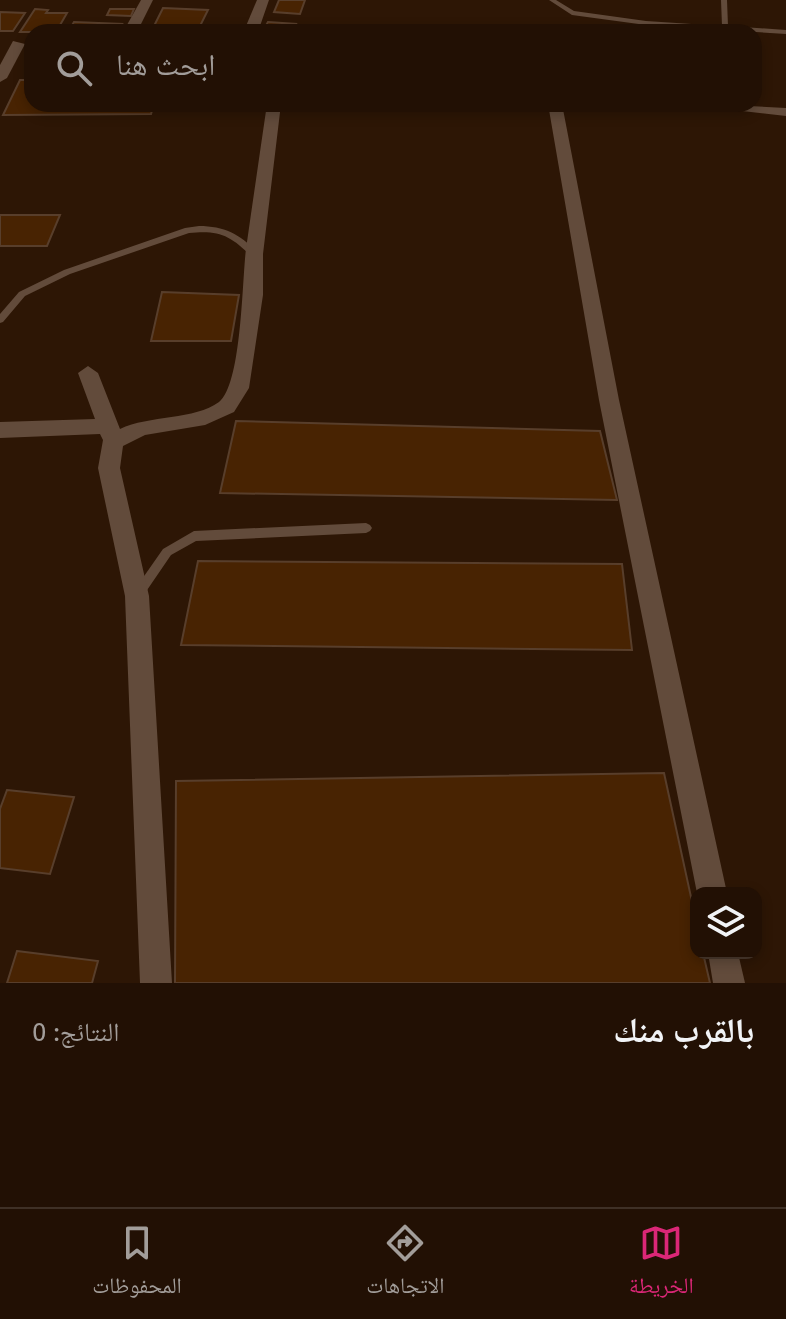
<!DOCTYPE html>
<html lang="ar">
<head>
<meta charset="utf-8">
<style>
  body { margin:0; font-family:"Fira Sans","Noto Naskh Arabic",sans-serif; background:#2a190e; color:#f1f3f6; direction:rtl }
  .controls { position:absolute; right:24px; bottom:24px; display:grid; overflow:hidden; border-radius:16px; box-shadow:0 4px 12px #0003 }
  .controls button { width:72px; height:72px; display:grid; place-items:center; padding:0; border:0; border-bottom:2px solid #3f3026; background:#221004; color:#f1f3f6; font:40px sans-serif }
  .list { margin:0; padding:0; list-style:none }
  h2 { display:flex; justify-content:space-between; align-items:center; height:104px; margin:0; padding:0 32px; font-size:34px }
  h2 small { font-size:26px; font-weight:400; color:#a29d9a }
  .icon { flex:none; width:44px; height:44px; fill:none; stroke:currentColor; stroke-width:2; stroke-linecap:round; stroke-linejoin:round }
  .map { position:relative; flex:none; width:786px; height:983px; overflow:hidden; direction:ltr }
  .search { position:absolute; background:#221004; box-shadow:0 4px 12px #0003; left:24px; right:24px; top:24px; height:88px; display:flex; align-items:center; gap:20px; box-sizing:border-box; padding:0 28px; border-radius:24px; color:#a29d9a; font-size:30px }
  .sheet { height:224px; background:#221004 }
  nav { display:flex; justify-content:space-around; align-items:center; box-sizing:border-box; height:112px; border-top:2px solid #3f3026; background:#221004; font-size:22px; color:#a29d9a }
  nav a { display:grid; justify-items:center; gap:4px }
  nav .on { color:#db2777 }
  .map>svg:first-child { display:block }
  .building { fill:#482302; stroke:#583e2b; stroke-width:2 }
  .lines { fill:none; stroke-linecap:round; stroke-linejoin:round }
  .service { fill:#624b3b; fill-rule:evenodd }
  .minor { fill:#624b3b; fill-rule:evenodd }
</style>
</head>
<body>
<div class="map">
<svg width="786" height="983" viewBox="0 0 786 983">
  <rect width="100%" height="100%" fill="#2d1605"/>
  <!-- building -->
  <g class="building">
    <polygon points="279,0 305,0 300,14 274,12"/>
    <polygon points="163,8 208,10 197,32 151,32"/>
    <polygon points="35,9 48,10 46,13 67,13 56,32 20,32"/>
    <polygon points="110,9 134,9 131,16 107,15"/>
    <polygon points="0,12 25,13 13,31 0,31"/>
    <polygon points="74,22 122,24 117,32 68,32"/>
    <polygon points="268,22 296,24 292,32 262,32"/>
    <polygon points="20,80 32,80 32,104 154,104 151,114 3,115"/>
    <polygon points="0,215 60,215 47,246 0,246"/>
    <polygon points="162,292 239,295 231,341 151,341"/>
    <polygon points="236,421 600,431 617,500 220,493"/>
    <polygon points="198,561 622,564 632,650 181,645"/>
    <polygon points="664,773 696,920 696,953 703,953 710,983 175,983 176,781"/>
    <polygon points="7,790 74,797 50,874 0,868 0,809"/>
    <polygon points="17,951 98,961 92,983 7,983"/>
  </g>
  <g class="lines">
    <!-- service -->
    <g class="service">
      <polygon points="549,0 556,0 574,11 646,21 722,26 721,0 727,0 728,26 786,30 786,34 646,25 572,15"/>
      <path d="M199,226c26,0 43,9 59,28l-4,3 -3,-1c-21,-21 -32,-26 -62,-23l-119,41 -45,22 -22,26 -3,1v-9l19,-22 45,-22 121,-42z"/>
      <polygon points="366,523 370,525 372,528 370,531 366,533 196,541 171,555 143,596 139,597 135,596 133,592 163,549 194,531"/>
    </g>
    <!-- minor -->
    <g class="minor">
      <polygon points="141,0 153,0 137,32 123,32"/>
      <polygon points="257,0 269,0 260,26 253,30 246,26"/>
      <polygon points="13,41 25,44 7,78 0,82 0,65"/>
      <path d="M267,104h14l-18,150v41l-14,93 -15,24 -29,13 -60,10 -22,11 -3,22 29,128 23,387h-32l-15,-387 -27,-128 5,-28 -3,-6 -100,4v-16l95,-3 -17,-46 10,-7 10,7 22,56c29,-14 75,-9 99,-27 23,-18 23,-123 27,-153 7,-49 14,-97 21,-145z"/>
      <polygon points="548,104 562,104 619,400 727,893 697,893 599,400"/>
      <polygon points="709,104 786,108 786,116 716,108"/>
      <polygon points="708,953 738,953 745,983 713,983"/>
    </g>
  </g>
</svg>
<div class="controls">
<button><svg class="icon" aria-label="layers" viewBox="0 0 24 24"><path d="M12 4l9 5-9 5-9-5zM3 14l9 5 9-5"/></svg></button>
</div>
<div class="search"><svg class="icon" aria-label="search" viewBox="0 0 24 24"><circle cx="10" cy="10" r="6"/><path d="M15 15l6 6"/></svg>ابحث هنا</div>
</div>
<section class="sheet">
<h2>بالقرب منك<small>النتائج: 0</small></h2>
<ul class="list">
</ul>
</section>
<nav>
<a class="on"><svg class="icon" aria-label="map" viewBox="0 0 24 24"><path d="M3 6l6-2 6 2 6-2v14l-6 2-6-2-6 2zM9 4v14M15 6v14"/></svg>الخريطة</a>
<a><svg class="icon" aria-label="directions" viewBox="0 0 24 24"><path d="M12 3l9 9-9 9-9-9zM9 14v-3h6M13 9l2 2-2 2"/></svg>الاتجاهات</a>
<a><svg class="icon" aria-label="saved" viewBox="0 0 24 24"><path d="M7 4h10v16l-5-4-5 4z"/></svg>المحفوظات</a>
</nav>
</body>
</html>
